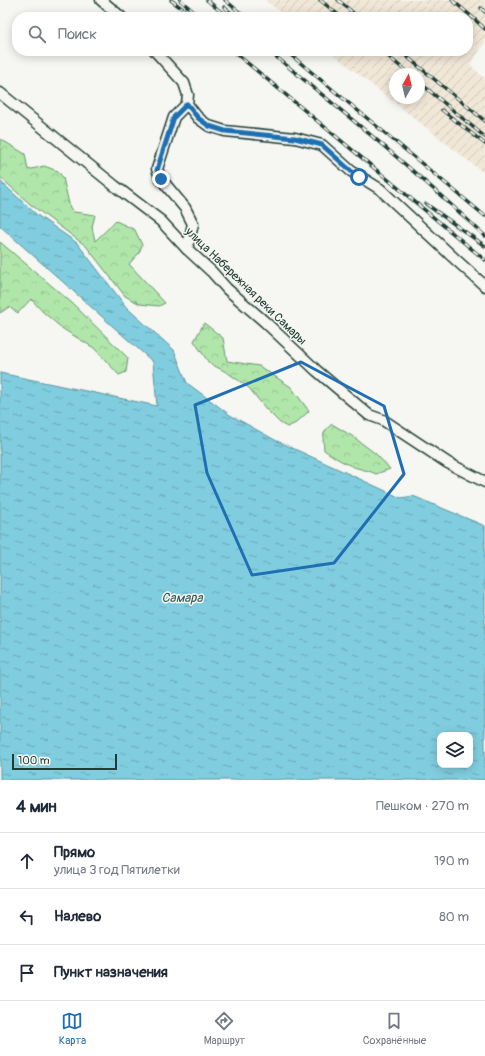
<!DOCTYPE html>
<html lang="ru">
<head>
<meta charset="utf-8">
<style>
  body { margin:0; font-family:Pangolin,sans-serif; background:#f6f6f7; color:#1f2937 }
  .controls { position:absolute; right:12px; bottom:12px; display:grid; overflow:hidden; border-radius:8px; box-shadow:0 2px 10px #0003 }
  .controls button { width:36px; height:36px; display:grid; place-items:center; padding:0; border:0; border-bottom:1px solid #e0e1e3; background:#fff; color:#1f2937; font:20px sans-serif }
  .compass { position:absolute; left:389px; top:68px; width:36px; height:36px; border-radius:50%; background:#fff; box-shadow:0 2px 10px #0003; rotate:8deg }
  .scale { position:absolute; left:12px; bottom:10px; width:105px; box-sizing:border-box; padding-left:4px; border:2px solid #1f3d34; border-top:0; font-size:11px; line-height:14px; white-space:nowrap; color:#1f3d34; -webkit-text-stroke:3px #f6f6f2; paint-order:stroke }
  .stop { position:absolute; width:12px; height:12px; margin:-9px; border:3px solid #1f6fb2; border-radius:50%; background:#fff }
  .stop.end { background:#1f6fb2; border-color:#fff; box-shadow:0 1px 4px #0008 }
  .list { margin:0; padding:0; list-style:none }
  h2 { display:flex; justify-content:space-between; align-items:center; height:52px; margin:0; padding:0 16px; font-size:17px }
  h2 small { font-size:13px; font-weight:400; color:#747a83 }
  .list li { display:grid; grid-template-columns:26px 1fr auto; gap:12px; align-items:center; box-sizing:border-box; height:56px; padding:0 16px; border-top:1px solid #e0e1e3 }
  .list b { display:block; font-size:15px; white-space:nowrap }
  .list p { margin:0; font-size:13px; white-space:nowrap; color:#747a83 }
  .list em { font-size:13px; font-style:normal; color:#747a83 }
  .icon { flex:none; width:22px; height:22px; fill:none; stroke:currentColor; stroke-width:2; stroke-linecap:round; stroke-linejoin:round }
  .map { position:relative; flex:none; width:485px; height:780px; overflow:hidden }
  .search { position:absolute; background:#fff; box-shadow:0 2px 10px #0003; left:12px; right:12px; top:12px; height:44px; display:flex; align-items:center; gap:10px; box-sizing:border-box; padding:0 14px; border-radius:16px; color:#747a83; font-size:15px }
  .sheet { height:220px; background:#fff }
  nav { display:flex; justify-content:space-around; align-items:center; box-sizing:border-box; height:56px; border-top:1px solid #e0e1e3; background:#fff; font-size:11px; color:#747a83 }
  nav a { display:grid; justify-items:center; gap:2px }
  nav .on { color:#1f6fb2 }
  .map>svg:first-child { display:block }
  .industrial { fill:url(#industrial-furrows); fill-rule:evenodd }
  .forest { fill:url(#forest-crowns); stroke:#68926e }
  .water { fill:url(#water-ripples); stroke:#59939b; fill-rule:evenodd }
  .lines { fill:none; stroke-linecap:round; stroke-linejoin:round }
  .minor-casing { stroke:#1f3d34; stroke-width:13 }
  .minor { stroke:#f6f6f2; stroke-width:10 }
  .rail-casing { stroke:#1f3d34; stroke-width:3.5 }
  .rail { stroke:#f6f6f2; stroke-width:2; stroke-dasharray:6; stroke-linecap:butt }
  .route { stroke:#1f6fb2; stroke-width:5 }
  .marked { fill:none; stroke:#1f6fb2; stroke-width:3; stroke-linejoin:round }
  .labels { text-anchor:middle; stroke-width:3; stroke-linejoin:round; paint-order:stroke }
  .street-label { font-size:12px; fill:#1f3d34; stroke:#f6f6f2 }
  .water-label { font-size:13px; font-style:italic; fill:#325a56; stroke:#f6f6f2 }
</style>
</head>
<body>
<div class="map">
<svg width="485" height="780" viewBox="0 0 485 780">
  <defs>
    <pattern id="industrial-furrows" width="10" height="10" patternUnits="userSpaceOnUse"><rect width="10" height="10" fill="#f1e7d7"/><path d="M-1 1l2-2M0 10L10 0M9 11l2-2" fill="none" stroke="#cec7b9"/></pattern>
    <pattern id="forest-crowns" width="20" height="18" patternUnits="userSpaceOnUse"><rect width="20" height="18" fill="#b0e6a9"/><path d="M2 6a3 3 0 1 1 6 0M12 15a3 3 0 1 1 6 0" fill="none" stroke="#97c692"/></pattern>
    <pattern id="water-ripples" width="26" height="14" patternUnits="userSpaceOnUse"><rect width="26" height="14" fill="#80cddf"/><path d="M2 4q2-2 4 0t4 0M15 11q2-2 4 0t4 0" fill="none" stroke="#68a8b6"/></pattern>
  </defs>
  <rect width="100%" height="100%" fill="#f6f6f2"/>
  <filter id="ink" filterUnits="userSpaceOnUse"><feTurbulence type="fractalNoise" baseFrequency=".025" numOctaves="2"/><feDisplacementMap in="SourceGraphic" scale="8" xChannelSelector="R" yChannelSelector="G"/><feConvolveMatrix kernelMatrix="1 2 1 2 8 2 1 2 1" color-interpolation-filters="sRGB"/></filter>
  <g filter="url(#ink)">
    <!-- industrial -->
    <path class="industrial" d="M265,0h220v42l-15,23 15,14v95l-156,-123h139v-34h-181zM395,74h24v24h-24z"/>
    <!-- forest -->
    <g class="forest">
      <polygon points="0,139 2,140 25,154 28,170 44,166 58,171 63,178 70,208 74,212 95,215 92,227 95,241 116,221 135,230 142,245 139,253 129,264 165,303 159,306 140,304 125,296 86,246 30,204 0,177"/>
      <polygon points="0,242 72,303 128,358 126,372 119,375 94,348 63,329 43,312 31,299 18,313 9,307 0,313"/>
      <polygon points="204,323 223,338 227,361 259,366 291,387 309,411 296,423 287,427 280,423 266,409 249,388 228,373 209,363 194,341"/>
      <path d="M332,424l20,12 24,18 14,15 -14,5c-6,-3 -12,-4 -19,-6 -12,-4 -23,-11 -33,-18 -1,-13 -3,-17 8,-26z"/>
    </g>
    <!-- water -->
    <path class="water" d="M0,181l37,34 40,28 50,65 47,42 13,33 43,32 45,25 126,58 12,-2 72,30v254h-485v-407l157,33 -4,-44 -153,-136zM440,735h30v30h-30z"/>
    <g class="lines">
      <defs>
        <g id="minor">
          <polyline points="101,0 121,17"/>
          <polyline points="155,51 184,83 188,95 187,104 198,118 209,126 225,131 295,138 322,145 351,171 380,189 455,259 485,286"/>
          <polyline points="0,93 115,186 161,221 187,249 212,272 227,289 265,322 317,371 369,415 383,420 448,463 485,482"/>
          <polyline points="187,249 193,224 185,208 161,179 157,169 174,117 187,104"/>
        </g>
      </defs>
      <!-- minor casing -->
      <use href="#minor" class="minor-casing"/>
      <!-- minor -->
      <use href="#minor" class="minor"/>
      <defs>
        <g id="rail">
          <polyline points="171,0 184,10"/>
          <polyline points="180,0 200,17"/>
          <polyline points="207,0 227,17"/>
          <polyline points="225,0 245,17"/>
          <polyline points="320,0 341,17"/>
          <polyline points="338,0 358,17"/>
          <polyline points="452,0 471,16 485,29"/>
          <polyline points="224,7 236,17"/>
          <polyline points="481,8 485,12"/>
          <polyline points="233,51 485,260"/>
          <path d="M269,51c73,60 147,120 216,185"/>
          <polyline points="286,51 485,216"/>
          <polyline points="382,51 409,74"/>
          <polyline points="400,51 485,121"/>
          <polyline points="419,82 485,137"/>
          <polyline points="442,110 485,144"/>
          <polyline points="426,204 485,246"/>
        </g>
      </defs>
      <!-- rail casing -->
      <use href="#rail" class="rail-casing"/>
      <!-- rail -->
      <use href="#rail" class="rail"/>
    </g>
  </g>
  <g class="lines" filter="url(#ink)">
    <!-- route -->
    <polyline class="route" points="161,179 157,170 174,117 187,104 198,118 209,126 225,131 295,138 322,145 351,171 359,177"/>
  </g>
  <!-- marked area -->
  <path class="marked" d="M301,362l83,44 20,68 -70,89 -82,12 -45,-102 -12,-68z"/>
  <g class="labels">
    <!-- street labels -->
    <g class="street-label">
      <text transform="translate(246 286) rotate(44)" y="4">улица Набережная реки Самары</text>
    </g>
    <!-- water labels -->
    <g class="water-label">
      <text x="182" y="602">Самара</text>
    </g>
  </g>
</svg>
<div class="controls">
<button><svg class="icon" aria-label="layers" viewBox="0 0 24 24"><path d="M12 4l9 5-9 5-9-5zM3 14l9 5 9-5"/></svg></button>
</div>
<svg class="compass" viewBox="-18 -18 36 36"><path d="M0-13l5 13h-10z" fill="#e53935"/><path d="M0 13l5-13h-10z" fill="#747a83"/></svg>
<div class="scale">100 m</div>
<div class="stop" style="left:359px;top:177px"></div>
<div class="stop end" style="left:161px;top:179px"></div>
<div class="search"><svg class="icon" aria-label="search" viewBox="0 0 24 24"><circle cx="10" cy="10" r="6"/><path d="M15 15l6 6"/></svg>Поиск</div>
</div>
<section class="sheet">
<h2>4 мин<small>Пешком · 270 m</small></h2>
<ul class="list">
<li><svg class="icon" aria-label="ahead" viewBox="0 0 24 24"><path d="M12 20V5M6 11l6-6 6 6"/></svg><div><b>Прямо</b><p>улица 3 год Пятилетки</p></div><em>190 m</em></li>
<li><svg class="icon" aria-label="left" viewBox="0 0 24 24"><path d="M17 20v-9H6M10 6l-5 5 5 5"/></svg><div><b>Налево</b></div><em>80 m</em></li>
<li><svg class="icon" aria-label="arrive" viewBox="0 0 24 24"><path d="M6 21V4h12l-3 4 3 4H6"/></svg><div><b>Пункт назначения</b></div></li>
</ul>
</section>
<nav>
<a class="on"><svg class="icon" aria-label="map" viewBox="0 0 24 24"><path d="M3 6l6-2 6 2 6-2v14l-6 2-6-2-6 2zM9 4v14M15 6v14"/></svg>Карта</a>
<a><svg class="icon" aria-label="directions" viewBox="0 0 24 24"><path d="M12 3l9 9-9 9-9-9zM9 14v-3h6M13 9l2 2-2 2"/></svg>Маршрут</a>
<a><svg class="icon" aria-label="saved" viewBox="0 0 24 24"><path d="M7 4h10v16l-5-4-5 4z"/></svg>Сохранённые</a>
</nav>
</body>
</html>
